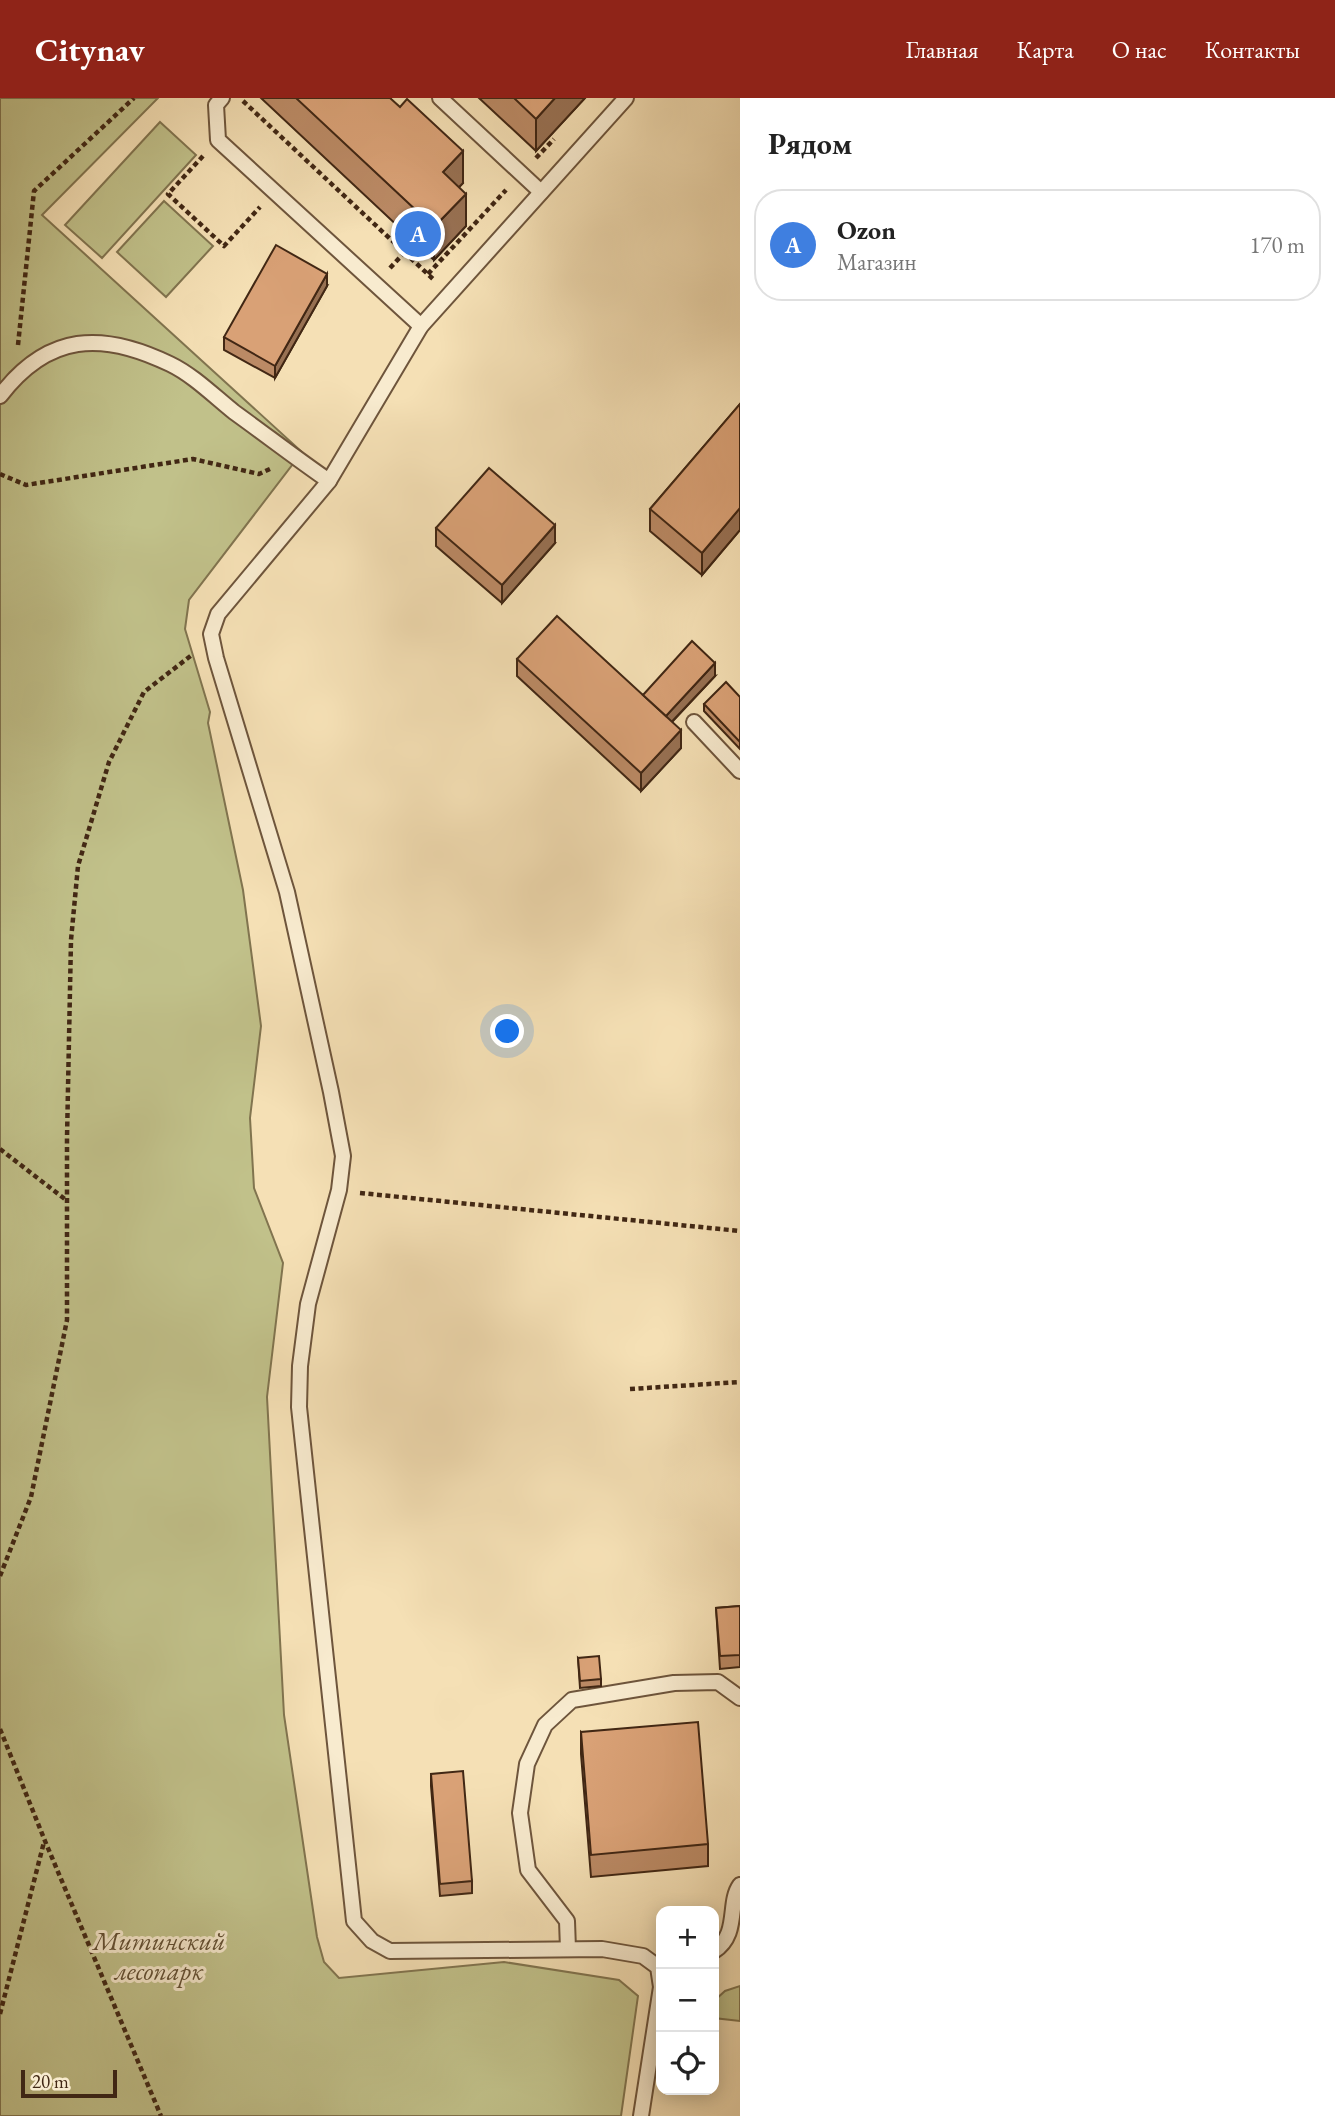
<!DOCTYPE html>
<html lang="ru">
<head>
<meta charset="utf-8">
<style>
  body { margin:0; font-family:"EB Garamond",serif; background:#f6f6f6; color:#222 }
  .controls { position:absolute; right:21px; bottom:21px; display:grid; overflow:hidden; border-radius:14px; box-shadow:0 4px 18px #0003 }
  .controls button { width:63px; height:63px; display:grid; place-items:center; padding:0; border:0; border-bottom:2px solid #e0e0e0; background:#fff; color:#222; font:35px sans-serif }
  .scale { position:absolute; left:21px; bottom:18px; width:96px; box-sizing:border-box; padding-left:7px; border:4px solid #412714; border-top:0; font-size:19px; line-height:24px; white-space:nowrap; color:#412714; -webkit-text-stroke:5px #f8ebcf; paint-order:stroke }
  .you { position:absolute; left:508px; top:934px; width:24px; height:24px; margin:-18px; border:5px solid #fff; border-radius:50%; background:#1a73e8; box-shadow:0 0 0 10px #1a73e833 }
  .badge { display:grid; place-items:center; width:46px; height:46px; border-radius:50%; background:#8f2418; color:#fff; font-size:23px; font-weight:700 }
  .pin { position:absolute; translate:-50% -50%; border:4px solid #fff; box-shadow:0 2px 7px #0006 }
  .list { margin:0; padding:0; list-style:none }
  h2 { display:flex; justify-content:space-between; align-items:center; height:91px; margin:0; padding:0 28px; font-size:30px }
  h2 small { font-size:23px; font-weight:400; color:#767676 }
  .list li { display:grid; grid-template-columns:46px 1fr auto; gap:21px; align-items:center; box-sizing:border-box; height:112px; margin:0 14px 14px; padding:0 14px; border:2px solid #e0e0e0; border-radius:28px }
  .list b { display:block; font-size:26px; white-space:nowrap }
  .list p { margin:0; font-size:23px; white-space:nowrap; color:#767676 }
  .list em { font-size:23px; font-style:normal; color:#767676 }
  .icon { flex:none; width:38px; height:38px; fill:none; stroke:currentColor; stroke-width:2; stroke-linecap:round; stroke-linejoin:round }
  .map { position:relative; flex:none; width:740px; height:2018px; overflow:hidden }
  header { display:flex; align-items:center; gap:42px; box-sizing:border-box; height:98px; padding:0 35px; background:#8f2418; color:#fff }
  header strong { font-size:33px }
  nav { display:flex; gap:38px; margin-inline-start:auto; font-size:24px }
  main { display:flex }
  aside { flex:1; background:#fff }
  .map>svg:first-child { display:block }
  .green { fill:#c1c18a; stroke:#81744f; stroke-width:2 }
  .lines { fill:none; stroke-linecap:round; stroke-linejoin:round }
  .service-casing { stroke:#6e553c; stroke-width:18 }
  .path { stroke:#412714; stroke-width:4.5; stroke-dasharray:5 3.5; stroke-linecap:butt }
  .service { stroke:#f8ebcf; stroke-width:14 }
  .wall { fill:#bb8a65; stroke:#412714; stroke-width:2 }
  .shaded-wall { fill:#987153; stroke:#412714; stroke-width:2 }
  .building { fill:#d9a176; stroke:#412714; stroke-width:2 }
  .labels { text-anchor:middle; stroke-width:6; stroke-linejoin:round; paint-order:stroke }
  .park-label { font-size:26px; font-style:italic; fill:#614e32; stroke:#f8ebcf }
</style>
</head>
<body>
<header>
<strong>Citynav</strong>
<nav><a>Главная</a><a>Карта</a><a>О нас</a><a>Контакты</a></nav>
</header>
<main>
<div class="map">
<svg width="740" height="2018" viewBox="0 0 740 2018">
  <rect width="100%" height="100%" fill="#f5e0b5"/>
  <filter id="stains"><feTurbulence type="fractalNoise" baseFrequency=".00286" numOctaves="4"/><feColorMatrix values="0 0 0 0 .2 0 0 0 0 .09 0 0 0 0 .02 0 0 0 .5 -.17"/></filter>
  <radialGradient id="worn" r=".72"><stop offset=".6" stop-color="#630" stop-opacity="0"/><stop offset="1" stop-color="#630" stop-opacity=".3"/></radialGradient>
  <!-- green -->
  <g class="green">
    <polygon points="0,0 158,0 42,117 302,354 189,502 185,531 210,614 208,625 243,792 261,928 250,1020 254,1090 283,1165 267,1299 284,1617 317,1839 324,1864 339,1880 504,1864 619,1882 638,1898 621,2018 0,2018"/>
    <polygon points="160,24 196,57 102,160 65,127"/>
    <polygon points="164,103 213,148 166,199 117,154"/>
    <polygon points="740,1888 740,1923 714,1920 714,1903 725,1893"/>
  </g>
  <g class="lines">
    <defs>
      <g id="service">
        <polyline points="222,0 216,7 218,42 421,228"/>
        <polyline points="440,0 541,94"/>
        <polyline points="626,0 421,228 329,383 218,516 211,536 216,560 287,794 331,994 343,1058 339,1092 308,1206 300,1268 299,1309 354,1823 372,1843 390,1853 602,1851 643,1858 658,1869 661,1889 641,2018"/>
        <path d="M0,298c48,-63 102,-65 170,-32 23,11 44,32 64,48 32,23 63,47 95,69"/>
        <polyline points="694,624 740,673"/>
        <polyline points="568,1851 567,1823 528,1772 520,1715 527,1666 545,1627 572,1602 674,1585 718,1584 740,1600"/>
        <path d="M714,1853c26,-17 13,-48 26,-66"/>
      </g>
    </defs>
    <!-- service casing -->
    <use href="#service" class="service-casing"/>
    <!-- path -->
    <g class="path">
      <polyline points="243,3 433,181"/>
      <polyline points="203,58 168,96 224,148 260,109"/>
      <polyline points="536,60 554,41"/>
      <polyline points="390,170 405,154"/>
      <polyline points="428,176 506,92"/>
      <polyline points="18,247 34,93 134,0"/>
      <polyline points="0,376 26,387 193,361 259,376 272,370"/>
      <polyline points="0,1051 66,1102"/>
      <polyline points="360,1095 740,1133"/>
      <polyline points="630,1291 740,1284"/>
      <polyline points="0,1478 31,1399 67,1222 67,1040 71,842 78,768 109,664 144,594 193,556"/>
      <polyline points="0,1631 45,1743 161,2018"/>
      <polyline points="0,1916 44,1744"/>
    </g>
    <!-- service -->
    <use href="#service" class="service"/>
  </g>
  <!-- wall -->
  <g class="wall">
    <polygon points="261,0 390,0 463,85 459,89 466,128 434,162"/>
    <polygon points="479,0 585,0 536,53"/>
    <polygon points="327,188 275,280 224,252 224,239"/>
    <polygon points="740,306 740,432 702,477 650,433 650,411"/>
    <polygon points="436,430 555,445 502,505 436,448"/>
    <polygon points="517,561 643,597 715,578 672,624 681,650 641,693 517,578"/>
    <polygon points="740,599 740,651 704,613 704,606"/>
    <polygon points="740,1508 740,1569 720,1571 716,1510"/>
    <polygon points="578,1560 601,1581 601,1588 580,1590"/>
    <polygon points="581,1634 708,1746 708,1768 591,1779 581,1656"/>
    <polygon points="431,1676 472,1783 472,1795 440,1798 431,1688"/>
  </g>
  <!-- shaded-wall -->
  <g class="shaded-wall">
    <polygon points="555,0 585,0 536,53 536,21"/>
    <polygon points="463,53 463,85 443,106 443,74"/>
    <polygon points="466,96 466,128 434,162 434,129"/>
    <polygon points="327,176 327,188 275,280 275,268"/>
    <polygon points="740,410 740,432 702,477 702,455"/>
    <polygon points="555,427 555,445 502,505 502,487"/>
    <polygon points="715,565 715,578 663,633 663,621"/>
    <polygon points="681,632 681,650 641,693 641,675"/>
  </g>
  <!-- building -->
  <g class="building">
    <polygon points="296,0 390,0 400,9 407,1 463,53 443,74 466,96 434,129"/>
    <polygon points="514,0 555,0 536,21"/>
    <polygon points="276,147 327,176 275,268 224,239"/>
    <polygon points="740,306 740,410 702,455 650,411"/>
    <polygon points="489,370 555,427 502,487 436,430"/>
    <polygon points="557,518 681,632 641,675 517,561"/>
    <polygon points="692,543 715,565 666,618 643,597"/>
    <polygon points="726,584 740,599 740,644 704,606"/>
    <polygon points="740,1508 740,1557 720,1558 716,1510"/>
    <polygon points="599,1558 601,1581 580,1583 578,1560"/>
    <polygon points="698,1624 708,1746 591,1757 581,1634"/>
    <polygon points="463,1673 472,1783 440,1786 431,1676"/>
  </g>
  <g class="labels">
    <!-- park labels -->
    <g class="park-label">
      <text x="159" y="1852">Митинский<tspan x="159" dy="30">лесопарк</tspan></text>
    </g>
  </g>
  <rect width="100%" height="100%" filter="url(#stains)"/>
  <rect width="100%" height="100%" fill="url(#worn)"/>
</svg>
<div class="controls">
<button>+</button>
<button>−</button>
<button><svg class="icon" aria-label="locate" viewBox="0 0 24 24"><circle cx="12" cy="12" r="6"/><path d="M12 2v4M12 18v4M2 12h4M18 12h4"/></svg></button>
</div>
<div class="scale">20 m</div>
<div class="you"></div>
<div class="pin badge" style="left:418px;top:136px;background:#3f7fe0">A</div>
</div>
<aside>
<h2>Рядом<small></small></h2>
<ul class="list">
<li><span class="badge" style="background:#3f7fe0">A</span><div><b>Ozon</b><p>Магазин</p></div><em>170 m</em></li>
</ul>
</aside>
</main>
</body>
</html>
